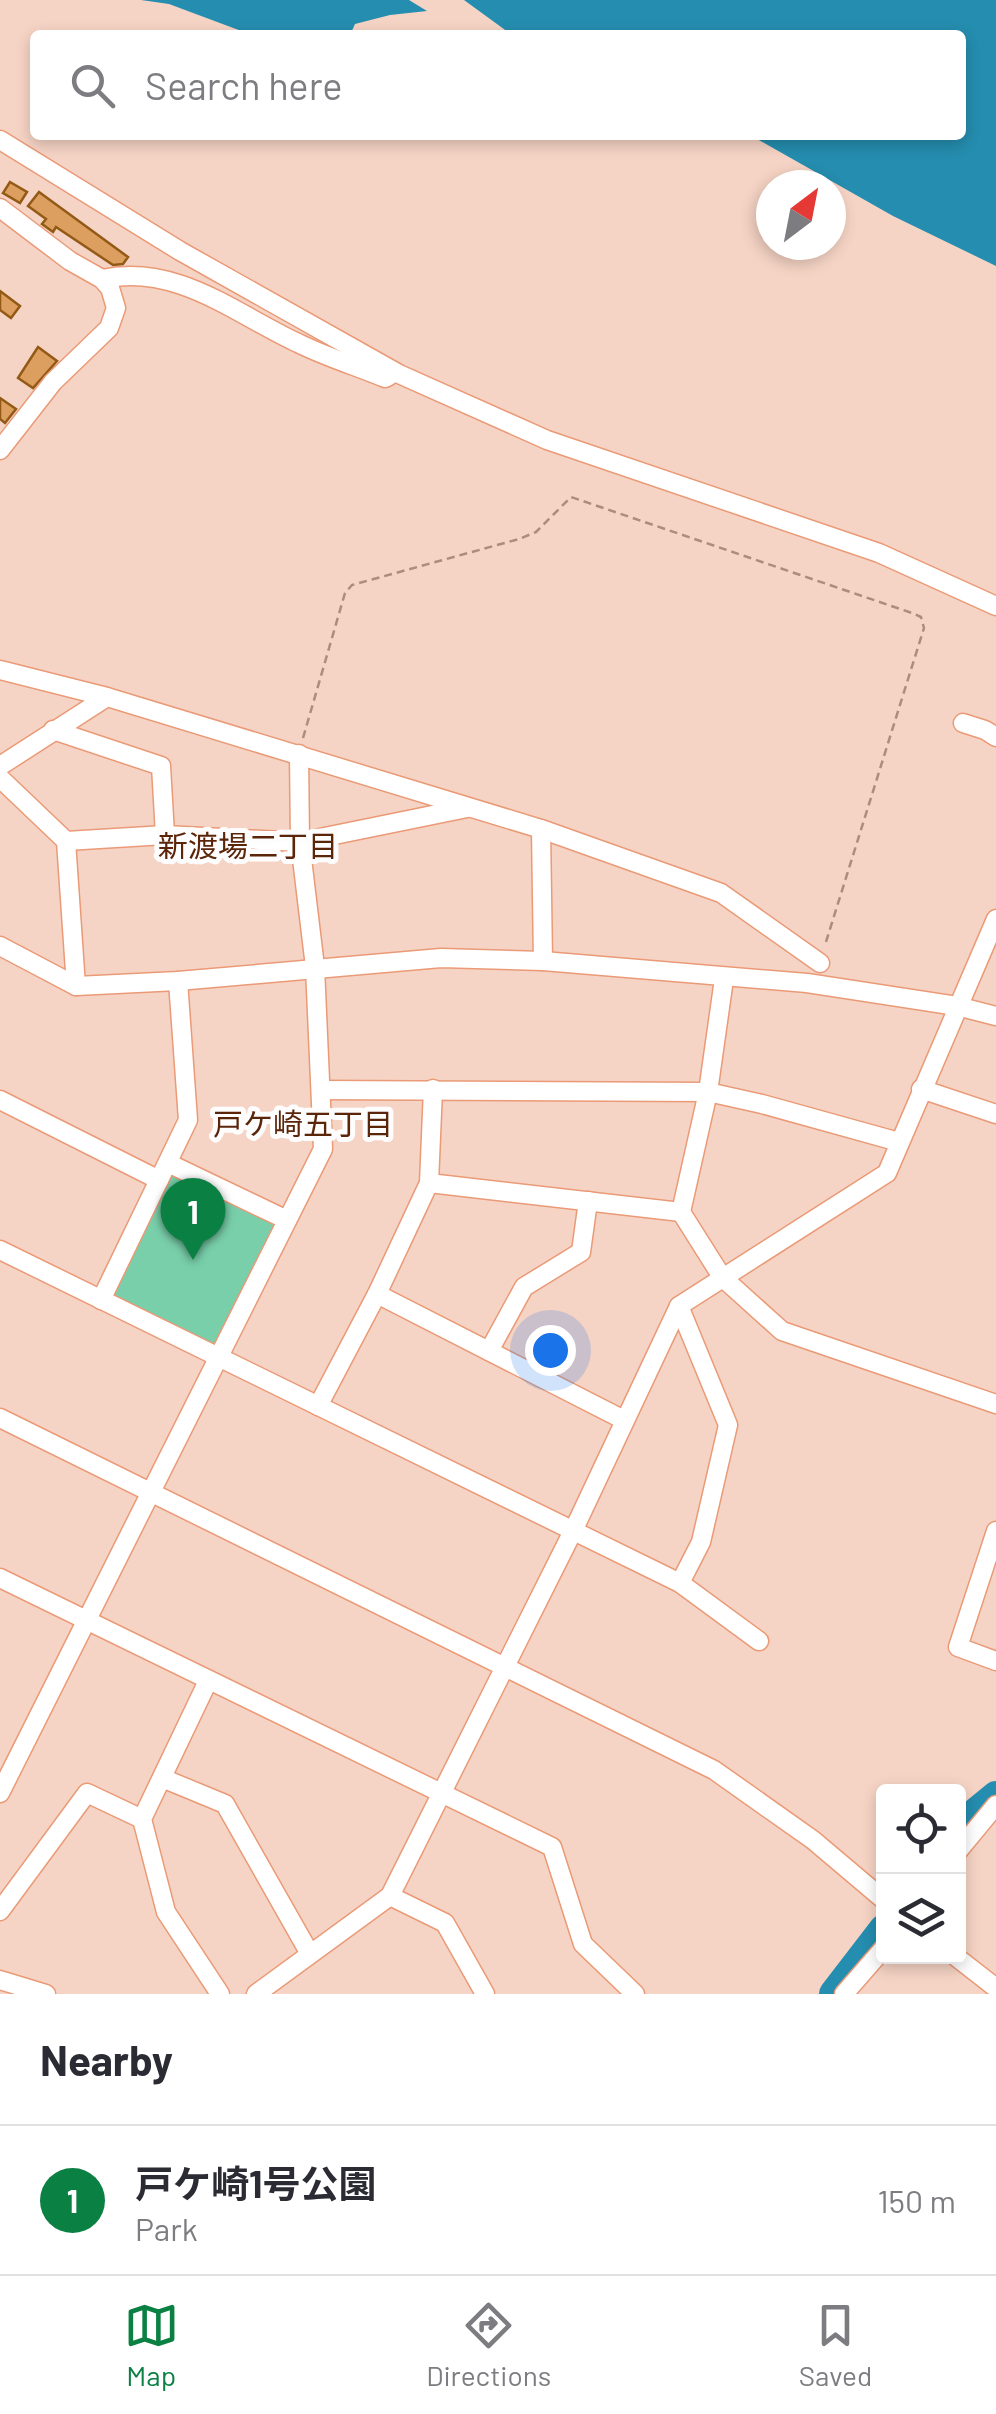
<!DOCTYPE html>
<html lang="en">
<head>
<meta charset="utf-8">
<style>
  body { margin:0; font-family:Barlow,"Noto Sans JP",sans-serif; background:#f2f2f3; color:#2b2b33 }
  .controls { position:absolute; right:30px; bottom:30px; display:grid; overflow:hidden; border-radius:10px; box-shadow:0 5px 15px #0003 }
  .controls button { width:90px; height:90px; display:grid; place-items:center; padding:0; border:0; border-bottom:2px solid #e1e1e2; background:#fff; color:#2b2b33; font:50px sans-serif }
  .compass { position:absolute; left:756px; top:170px; width:90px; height:90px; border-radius:50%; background:#fff; box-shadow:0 5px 15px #0003; rotate:32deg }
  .you { position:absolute; left:550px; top:1350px; width:35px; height:35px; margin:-25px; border:8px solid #fff; border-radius:50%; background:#1a73e8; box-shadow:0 0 0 15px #1a73e833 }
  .badge { display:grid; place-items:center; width:65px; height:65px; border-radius:50%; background:#0b8043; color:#fff; font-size:32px; font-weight:700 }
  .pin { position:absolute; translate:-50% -82px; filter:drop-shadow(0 2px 5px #0008) }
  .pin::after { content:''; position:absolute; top:52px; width:35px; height:30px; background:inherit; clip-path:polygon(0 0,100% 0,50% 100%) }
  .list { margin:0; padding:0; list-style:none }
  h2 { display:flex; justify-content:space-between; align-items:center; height:130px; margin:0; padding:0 40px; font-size:42px }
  h2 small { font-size:32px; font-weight:400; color:#7c7c81 }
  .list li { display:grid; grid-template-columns:65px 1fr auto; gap:30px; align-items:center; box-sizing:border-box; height:150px; padding:0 40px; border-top:2px solid #e1e1e2 }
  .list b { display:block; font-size:38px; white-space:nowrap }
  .list p { margin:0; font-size:32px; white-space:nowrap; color:#7c7c81 }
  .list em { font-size:32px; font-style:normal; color:#7c7c81 }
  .icon { flex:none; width:55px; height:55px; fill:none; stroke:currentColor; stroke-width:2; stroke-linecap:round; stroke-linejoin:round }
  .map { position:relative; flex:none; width:996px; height:1994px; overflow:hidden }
  .search { position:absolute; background:#fff; box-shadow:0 5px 15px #0003; left:30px; right:30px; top:30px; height:110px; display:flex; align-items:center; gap:25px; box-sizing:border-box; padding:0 35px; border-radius:10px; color:#7c7c81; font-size:38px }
  .sheet { height:280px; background:#fff }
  nav { display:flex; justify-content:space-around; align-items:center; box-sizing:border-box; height:140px; border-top:2px solid #e1e1e2; background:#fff; font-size:28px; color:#7c7c81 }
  nav a { display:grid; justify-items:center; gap:5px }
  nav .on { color:#0b8043 }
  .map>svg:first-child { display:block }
  .green { fill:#79cfaa }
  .water { fill:#258daf }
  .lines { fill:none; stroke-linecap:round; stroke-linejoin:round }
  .river { stroke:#258daf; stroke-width:30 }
  .building { fill:#dd9f60; stroke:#935a15; stroke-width:2.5 }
  .minor-casing { stroke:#ea9a76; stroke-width:21 }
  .path { stroke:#ac8c7d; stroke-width:2.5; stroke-dasharray:8 5; stroke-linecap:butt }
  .minor { stroke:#fff; stroke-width:18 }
  .labels { text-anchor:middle; stroke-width:10; stroke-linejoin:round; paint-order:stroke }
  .neighbourhood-label { font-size:30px; fill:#5a2509; stroke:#fdfdfd }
</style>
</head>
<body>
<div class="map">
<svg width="996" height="1994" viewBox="0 0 996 1994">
  <rect width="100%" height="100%" fill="#f6d4c5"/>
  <!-- green -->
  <polygon class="green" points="171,1174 276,1224 215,1348 111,1297"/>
  <!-- water -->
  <g class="water">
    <polygon points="141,0 409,0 427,11 390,15 355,24 350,35 252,35 169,4"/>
    <polygon points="464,0 996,0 996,266 893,216 750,135 961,135 961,35 512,35"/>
  </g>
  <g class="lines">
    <!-- river -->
    <g class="river">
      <polyline points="958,1834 974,1814 996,1796"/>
      <polyline points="834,1994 884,1929"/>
    </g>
  </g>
  <!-- building -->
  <g class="building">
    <polygon points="10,182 27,192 20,203 3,193"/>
    <polygon points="39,192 128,257 123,264 113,265 56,227 53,232 42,224 46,219 28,206"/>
    <polygon points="0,291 20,306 11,318 0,310"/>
    <polygon points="38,347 57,361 33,388 18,378"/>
    <polygon points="0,398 16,409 5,423 0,419"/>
  </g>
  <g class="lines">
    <defs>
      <g id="minor">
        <polyline points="0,140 180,251 399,374 547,440 879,553 996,606"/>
        <polyline points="0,208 70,261 102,279 110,288 116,308 109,328 53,382 0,450"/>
        <path d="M102,279c75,-16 133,35 196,64 28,14 58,23 87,35l4,-2"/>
        <polyline points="0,670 107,697"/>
        <polyline points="963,723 985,730 996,737"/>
        <polyline points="53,730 161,766 165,835"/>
        <polyline points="0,766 107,697 541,829 543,961"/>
        <polyline points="0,778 66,841 76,986"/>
        <polyline points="541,829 721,893 820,963"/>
        <polyline points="66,841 165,835 300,842 467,808"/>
        <polyline points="0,946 76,986 178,981 441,958 543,961 807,983 957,1006 996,1016"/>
        <polyline points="724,979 708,1092 681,1212 722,1277 782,1331 996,1404"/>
        <polyline points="921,1089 996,1114"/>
        <polyline points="322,1090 708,1092 762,1104 899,1142"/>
        <polyline points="0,1100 159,1180"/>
        <polyline points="168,1163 287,1220"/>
        <polyline points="429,1183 681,1212"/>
        <polyline points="0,1250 680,1583 759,1641"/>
        <polyline points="377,1294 624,1420"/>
        <polyline points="101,1300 188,1120 178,981"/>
        <polyline points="679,1306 728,1425 701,1542 680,1583"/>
        <polyline points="489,1351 524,1287 581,1252 588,1201"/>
        <polyline points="318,1406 377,1294 429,1183 433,1089"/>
        <polyline points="0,1418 714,1770 813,1840 884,1900"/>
        <polyline points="996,1531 958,1647 996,1661"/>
        <polyline points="0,1578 552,1847 583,1944 635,1994"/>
        <polyline points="208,1681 142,1819 166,1912 220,1994"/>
        <polyline points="162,1778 225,1804 310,1954"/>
        <polyline points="0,1793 323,1149 315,967 300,842 299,754"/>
        <polyline points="958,1851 996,1805"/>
        <polyline points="390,1896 445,1923 485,1994"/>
        <polyline points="0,1911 87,1793 142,1819"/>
        <polyline points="955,1956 996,1988"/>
        <polyline points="0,1980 46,1994"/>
        <polyline points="256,1994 390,1896 574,1529 679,1306 887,1173 996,919"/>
        <polyline points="844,1994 884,1948"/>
      </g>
    </defs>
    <!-- minor casing -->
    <use href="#minor" class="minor-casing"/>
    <!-- path -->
    <polyline class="path" points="303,738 345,593 352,585 519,539 536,532 571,497 912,613 921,617 924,628 825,945"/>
    <!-- minor -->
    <use href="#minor" class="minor"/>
  </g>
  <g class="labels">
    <!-- neighbourhood labels -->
    <g class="neighbourhood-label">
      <text x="248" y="857">新渡場二丁目</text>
      <text x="303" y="1135">戸ケ崎五丁目</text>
    </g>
  </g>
</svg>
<div class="controls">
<button><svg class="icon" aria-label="locate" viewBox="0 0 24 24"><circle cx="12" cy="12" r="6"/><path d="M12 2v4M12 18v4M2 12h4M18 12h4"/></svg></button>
<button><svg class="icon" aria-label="layers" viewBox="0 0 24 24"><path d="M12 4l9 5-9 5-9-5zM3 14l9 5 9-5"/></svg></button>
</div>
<svg class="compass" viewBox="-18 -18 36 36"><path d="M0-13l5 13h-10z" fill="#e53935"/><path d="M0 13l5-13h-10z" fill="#7c7c81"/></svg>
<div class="you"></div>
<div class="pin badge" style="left:193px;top:1260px">1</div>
<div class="search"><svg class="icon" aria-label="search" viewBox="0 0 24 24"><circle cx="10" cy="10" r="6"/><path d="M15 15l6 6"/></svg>Search here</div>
</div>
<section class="sheet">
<h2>Nearby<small></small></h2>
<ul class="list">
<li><span class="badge">1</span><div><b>戸ケ崎1号公園</b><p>Park</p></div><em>150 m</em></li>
</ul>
</section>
<nav>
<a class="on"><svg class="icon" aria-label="map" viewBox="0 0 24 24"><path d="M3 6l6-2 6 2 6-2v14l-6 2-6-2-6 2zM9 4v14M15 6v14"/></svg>Map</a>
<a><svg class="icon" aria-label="directions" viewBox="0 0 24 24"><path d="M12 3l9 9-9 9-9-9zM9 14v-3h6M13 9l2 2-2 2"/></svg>Directions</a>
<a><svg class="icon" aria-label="saved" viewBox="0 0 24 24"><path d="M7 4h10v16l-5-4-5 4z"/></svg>Saved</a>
</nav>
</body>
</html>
